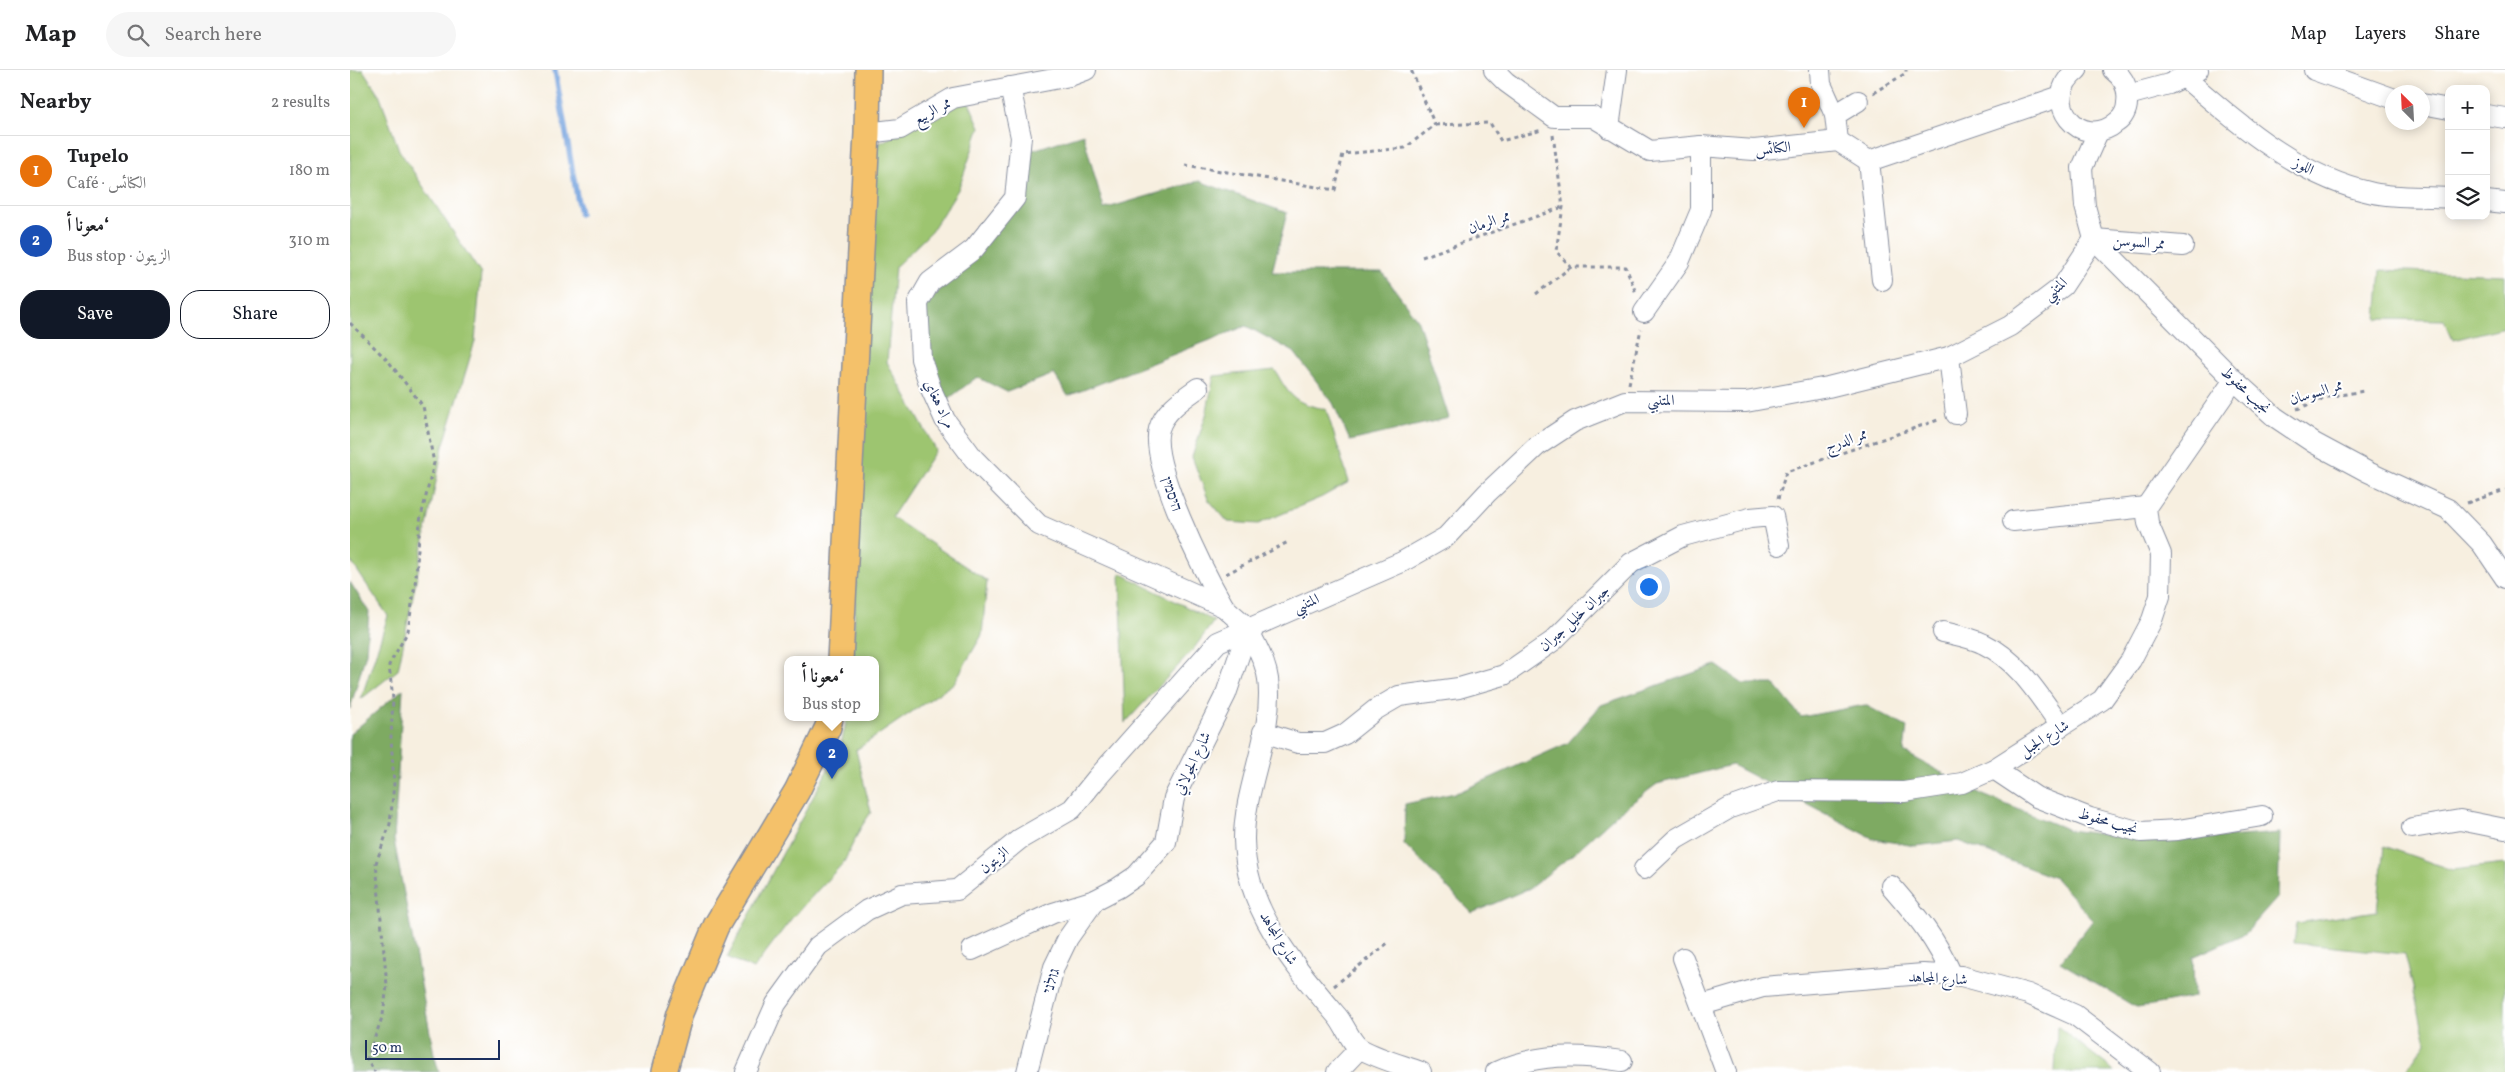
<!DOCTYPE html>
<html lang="en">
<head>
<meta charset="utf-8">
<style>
  body { margin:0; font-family:Vollkorn,Amiri,"Frank Ruhl Libre",serif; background:#f6f6f6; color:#202124 }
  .controls { position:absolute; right:15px; top:15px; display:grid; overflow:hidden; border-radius:10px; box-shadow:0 2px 12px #0003 }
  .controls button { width:45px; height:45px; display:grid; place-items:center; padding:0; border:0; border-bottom:1px solid #e0e0e0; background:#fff; color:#202124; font:25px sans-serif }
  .compass { position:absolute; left:2035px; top:15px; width:45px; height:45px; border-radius:50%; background:#fff; box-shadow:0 2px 12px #0003; rotate:336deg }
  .scale { position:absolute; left:15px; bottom:12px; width:135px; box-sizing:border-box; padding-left:5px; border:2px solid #1b2f5e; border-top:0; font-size:14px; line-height:18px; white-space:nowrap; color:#1b2f5e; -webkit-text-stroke:4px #fff; paint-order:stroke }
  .you { position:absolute; left:1298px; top:516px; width:18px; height:18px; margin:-12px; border:4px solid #fff; border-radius:50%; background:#1a73e8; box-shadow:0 0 0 8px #1a73e833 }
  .badge { display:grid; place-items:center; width:32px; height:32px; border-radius:50%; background:#111827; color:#fff; font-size:16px; font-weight:700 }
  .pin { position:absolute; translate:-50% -41px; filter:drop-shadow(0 1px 2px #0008) }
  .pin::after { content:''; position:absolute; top:26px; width:18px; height:15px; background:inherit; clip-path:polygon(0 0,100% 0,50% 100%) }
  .popup { position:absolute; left:434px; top:586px; width:95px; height:65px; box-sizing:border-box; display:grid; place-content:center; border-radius:10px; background:#fff; filter:drop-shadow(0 1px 4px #0005); font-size:16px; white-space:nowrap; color:#757577 }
  .popup b { font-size:19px; color:#202124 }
  .popup::after { content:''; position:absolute; left:50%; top:100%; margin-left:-10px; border:10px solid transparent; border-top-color:#fff }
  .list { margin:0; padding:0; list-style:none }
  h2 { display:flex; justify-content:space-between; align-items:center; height:65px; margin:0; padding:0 20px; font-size:21px }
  h2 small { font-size:16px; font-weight:400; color:#757577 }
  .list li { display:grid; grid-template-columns:32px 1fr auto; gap:15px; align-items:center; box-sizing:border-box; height:70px; padding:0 20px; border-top:1px solid #e0e0e0 }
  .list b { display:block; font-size:19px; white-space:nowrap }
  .list p { margin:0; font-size:16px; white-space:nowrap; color:#757577 }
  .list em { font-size:16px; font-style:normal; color:#757577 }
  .actions { display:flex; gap:10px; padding:15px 20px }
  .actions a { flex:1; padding:11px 0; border:1px solid #111827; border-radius:20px; text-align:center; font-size:18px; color:#111827 }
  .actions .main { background:#111827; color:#fff }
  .icon { flex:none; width:28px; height:28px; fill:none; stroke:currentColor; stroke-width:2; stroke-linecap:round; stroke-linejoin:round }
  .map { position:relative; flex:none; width:2155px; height:1002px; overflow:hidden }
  header { display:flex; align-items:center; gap:30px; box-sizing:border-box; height:70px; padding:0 25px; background:#fff; border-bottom:1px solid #e0e0e0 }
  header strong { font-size:24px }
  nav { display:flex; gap:28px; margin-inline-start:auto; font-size:18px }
  .search { width:350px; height:45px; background:#f6f6f6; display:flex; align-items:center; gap:12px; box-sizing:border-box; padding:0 18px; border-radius:28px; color:#757577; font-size:19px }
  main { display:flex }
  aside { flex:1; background:#fff }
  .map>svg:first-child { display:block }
  .green { fill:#9dc570; stroke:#5c7a67 }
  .forest { fill:#7eaa62; stroke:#4c6c60 }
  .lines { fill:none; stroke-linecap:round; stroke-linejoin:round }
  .stream { stroke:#74a3de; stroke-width:5.5 }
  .minor-casing { stroke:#898f9f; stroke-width:22 }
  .major-casing { stroke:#898f9f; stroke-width:28 }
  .path { stroke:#898f9f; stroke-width:3; stroke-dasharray:4 4; stroke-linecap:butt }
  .minor { stroke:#fff; stroke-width:20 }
  .major { stroke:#f4c16a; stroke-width:25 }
  .labels { text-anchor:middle; stroke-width:4; stroke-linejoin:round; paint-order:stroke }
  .street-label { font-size:15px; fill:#1b2f5e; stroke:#fff }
</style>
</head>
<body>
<header>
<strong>Map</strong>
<div class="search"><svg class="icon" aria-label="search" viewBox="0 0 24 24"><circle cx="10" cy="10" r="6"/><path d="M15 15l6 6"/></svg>Search here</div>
<nav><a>Map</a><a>Layers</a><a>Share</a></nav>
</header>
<main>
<aside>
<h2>Nearby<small>2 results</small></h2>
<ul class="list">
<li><span class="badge" style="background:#e8710a">1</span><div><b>Tupelo</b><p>Café · الكنائس</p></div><em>180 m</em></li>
<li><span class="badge" style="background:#1a4fb4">2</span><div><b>معونا أ‘</b><p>Bus stop · الزيتون</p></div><em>310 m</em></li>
</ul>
<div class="actions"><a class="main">Save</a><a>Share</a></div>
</aside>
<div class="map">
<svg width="2155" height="1002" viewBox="0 0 2155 1002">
  <rect width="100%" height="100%" fill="#fff"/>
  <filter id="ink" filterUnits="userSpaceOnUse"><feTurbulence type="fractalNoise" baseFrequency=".02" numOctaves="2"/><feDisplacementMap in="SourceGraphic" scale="10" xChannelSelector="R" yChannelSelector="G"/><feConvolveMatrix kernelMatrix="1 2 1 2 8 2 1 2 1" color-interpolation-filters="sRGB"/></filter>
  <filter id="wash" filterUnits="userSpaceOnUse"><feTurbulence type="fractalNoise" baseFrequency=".0096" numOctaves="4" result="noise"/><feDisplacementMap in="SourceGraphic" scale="20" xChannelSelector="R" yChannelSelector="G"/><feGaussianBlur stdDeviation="1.12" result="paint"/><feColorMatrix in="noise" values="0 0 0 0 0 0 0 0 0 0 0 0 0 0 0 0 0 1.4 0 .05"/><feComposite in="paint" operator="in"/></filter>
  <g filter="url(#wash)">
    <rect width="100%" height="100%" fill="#f7efe0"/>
    <!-- green -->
    <g class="green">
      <polygon points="0,0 13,0 30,26 49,80 131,204 125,271 93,377 48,600 11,629 38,546 0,490"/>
      <polygon points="617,28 630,57 609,118 581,162 545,197 537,292 586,380 542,447 637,511 632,565 604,613 506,680 521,742 510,759 494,792 442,848 403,899 377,887 491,675 497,648 526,648 526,590 503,590 522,77"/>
      <polygon points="2031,200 2155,205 2155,257 2103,270 2094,250 2027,249"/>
      <path d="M925,300c14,26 20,34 51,39l23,73 -27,15 -64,27 -30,-2 -20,-23 -16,-42 14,-42 8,-39z"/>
      <polygon points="770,503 864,551 842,581 775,653"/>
      <polygon points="2034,776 2102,800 2155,794 2155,1002 2055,1002 2076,972 2055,884 1944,873 1947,853 2027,841"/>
      <polygon points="1707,956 1762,999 1765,1002 1705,1002"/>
    </g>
    <!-- forest -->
    <g class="forest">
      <polygon points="733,64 754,139 849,111 937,143 922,202 1032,202 1068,251 1099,348 1000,371 983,333 944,282 896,256 718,326 704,304 657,322 627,307 597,330 579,291 570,243 634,167 662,119 670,84"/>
      <polygon points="0,512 19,542 16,583 0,639"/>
      <polygon points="1366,595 1393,614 1424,614 1451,647 1515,635 1557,657 1554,682 1633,725 1719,760 1808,772 1930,763 1928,827 1896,863 1843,887 1844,927 1787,938 1710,892 1743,850 1705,808 1608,771 1565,776 1524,769 1382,695 1307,714 1268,743 1222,785 1180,818 1122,843 1054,774 1055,734 1109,722 1218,673 1251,635"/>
      <polygon points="53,619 44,770 84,984 89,1002 0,1002 0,664"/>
    </g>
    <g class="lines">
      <!-- stream -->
      <polyline class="stream" points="205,0 230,144"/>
    </g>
  </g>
  <g filter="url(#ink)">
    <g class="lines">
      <defs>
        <g id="minor">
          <polyline points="1144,0 1156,12 1204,47 1243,47 1300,81 1351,76 1404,80 1488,71 1519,91 1711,26"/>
          <polyline points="1470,0 1471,14 1485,45 1488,71"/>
          <path d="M1727,0c-39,30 4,83 40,52 6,-4 10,-12 10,-19 2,-14 -3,-25 -14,-33"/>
          <polyline points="1964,0 2042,28"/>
          <path d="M1834,7c56,48 114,100 189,116 24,5 51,3 76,5"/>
          <path d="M660,17l11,50 -6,61 -41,51 -44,33 -12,21 3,56 10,30 14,31 29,39 65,66 185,82c7,7 19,15 24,23 8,14 18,34 20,49 7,52 -24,107 -24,160 1,71 50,126 93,177 8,9 14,28 24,33 18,10 41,16 60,23"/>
          <polyline points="1778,25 1819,14 1848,0"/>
          <polyline points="2072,34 2099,39"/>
          <polyline points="1485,45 1508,31"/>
          <polyline points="2136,45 2155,48"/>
          <polyline points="1259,58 1267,0"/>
          <polyline points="1748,62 1732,98 1735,136 1744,169 1884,310 1925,347 1964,373 2018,402 2098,439 2132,474 2155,508"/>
          <polyline points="517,63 550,59 603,28 720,6 736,0"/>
          <polyline points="1519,91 1532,210"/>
          <polyline points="2136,131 2155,133"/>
          <polyline points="1744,169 1833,176"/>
          <polyline points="1294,242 1329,192 1351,140 1351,76"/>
          <polyline points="1599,287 1606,344"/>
          <path d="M848,318c-14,10 -34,23 -39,41 -10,35 46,145 65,178"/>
          <polyline points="1663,451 1796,437"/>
          <path d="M1593,562c13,3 29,6 41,12 34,16 56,53 77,82"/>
          <polyline points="913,662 948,673 975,673 995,664 1025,640 1049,626 1109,618 1154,605 1203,571 1281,493 1333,466 1400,448 1423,446 1429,475"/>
          <polyline points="1644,699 1686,727 1740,748 1791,762 1828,760 1912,746"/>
          <polyline points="2062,758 2110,750 2155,759"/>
          <polyline points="1294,799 1326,769 1380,738 1428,721 1554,722 1612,713 1644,699 1752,630 1781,590 1802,550 1810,526 1811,484 1798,453 1796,437 1884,310"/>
          <path d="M1541,816c26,30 45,53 61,89"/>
          <polyline points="622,880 703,843 745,830 768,818 786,806 816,772 824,728 876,624 898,559"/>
          <polyline points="1333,888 1376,1002"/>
          <polyline points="1352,935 1413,917 1573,904 1611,906 1678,924 1725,945 1800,1002"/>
          <polyline points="396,1002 426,934 468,876 517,840 552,824 607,820 670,769 722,739 747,708 868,572 1052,492 1096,467 1137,423 1187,376 1225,351 1275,331 1396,332 1478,317 1599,287 1660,256 1713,216 1744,169"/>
          <polyline points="677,1002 704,897 718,868 745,830"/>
          <polyline points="987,1002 1009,979"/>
          <path d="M1146,1002c41,-19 82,-18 126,-11"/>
        </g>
        <g id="major">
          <polyline points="490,590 517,63 518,0"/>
          <polyline points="314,1002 330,943 366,856 447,721 478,657 480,648"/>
        </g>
      </defs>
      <!-- minor casing -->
      <use href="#minor" class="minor-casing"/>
      <!-- major casing -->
      <use href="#major" class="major-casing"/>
      <!-- path -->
      <g class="path">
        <polyline points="1523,23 1556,3 1556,0"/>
        <polyline points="1085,55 1140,53 1151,71 1192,60"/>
        <polyline points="1203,65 1213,137 1206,181 1221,197 1276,197 1286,223"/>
        <polyline points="835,95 985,120 993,84 1055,78 1085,55 1061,0"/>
        <polyline points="1072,187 1213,137"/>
        <polyline points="1186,224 1221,197"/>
        <polyline points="0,253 39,292 73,336 84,393 70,451 66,507 58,561 39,595 43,629 41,667 44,714 40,754 26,793 37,916 33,945 17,989 25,1002"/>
        <polyline points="1279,314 1291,259"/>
        <polyline points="1947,339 1978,327 2014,321"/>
        <polyline points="1428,429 1436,402 1591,349"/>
        <polyline points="2117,433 2155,420"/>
        <polyline points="876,504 938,472"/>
        <polyline points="984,916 1039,872"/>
      </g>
      <!-- minor -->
      <use href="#minor" class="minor"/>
      <!-- major -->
      <use href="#major" class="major"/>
    </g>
  </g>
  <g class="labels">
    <!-- street labels -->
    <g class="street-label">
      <text transform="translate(582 41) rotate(-29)" y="5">ممر الربيع</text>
      <text transform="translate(1423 78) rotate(-5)" y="5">الكنائس</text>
      <text transform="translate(1954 96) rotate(28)" y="5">اللوز</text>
      <text transform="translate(1139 152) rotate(-19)" y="5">ممر الرمان</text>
      <text transform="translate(1789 172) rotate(4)" y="5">ممر السوسن</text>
      <text transform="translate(1705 219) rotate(-43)" y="5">المتنبي</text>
      <text transform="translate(1896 320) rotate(43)" y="5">نجيب محفوظ</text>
      <text transform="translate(1966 322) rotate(-17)" y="5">ممر السوسان</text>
      <text x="1311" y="335">المتنبي</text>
      <text transform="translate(590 334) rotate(64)" y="5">مراد هغاي</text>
      <text transform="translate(1496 370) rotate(-19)" y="5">ممر الدرج</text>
      <text transform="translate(822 424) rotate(71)" y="5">היסמין</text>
      <text transform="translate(956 533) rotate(-24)" y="5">المتنبي</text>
      <text transform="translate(1224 548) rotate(-43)" y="5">جبران خليل جبران</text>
      <text transform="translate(1694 668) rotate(-32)" y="5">شارع الجبل</text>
      <text transform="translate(842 693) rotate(-65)" y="5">شارع الجولاني</text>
      <text transform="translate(1758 751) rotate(16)" y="5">نجيب محفوظ</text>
      <text transform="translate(644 790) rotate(-39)" y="5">الزيتون</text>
      <text transform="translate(929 868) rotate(59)" y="5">شارع المجاهد</text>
      <text transform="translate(1588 908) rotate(3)" y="5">شارع المجاهد</text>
      <text transform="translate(701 911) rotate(-73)" y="5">גולני</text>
    </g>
  </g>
</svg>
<div class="controls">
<button>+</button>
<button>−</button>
<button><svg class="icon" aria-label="layers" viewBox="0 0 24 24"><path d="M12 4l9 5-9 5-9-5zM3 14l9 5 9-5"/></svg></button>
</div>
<svg class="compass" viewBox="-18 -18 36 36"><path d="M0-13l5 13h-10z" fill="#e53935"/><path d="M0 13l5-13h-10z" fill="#757577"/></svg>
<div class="scale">50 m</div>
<div class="you"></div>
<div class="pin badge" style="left:1454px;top:58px;background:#e8710a">1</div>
<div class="pin badge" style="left:482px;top:709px;background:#1a4fb4">2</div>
<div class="popup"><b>معونا أ‘</b>Bus stop</div>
</div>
</main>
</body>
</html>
